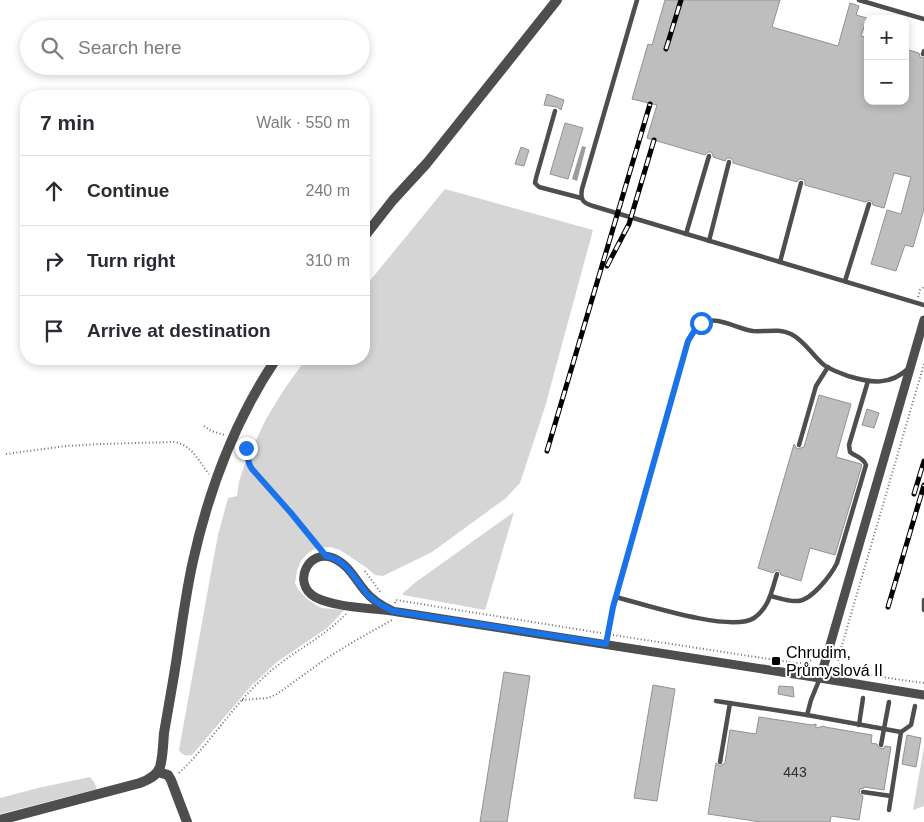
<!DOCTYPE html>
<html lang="en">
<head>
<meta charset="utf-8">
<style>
  body { margin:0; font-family:Helvetica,sans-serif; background:#f7f7f7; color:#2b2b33 }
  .controls { position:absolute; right:15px; top:15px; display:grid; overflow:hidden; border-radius:10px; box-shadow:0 2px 8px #0003 }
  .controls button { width:45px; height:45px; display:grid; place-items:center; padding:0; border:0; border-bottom:1px solid #e1e1e2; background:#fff; color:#2b2b33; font:25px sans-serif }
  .stop { position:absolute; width:15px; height:15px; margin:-11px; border:4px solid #1a73e8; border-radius:50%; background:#fff }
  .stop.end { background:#1a73e8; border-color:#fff; box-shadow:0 1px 5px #0008 }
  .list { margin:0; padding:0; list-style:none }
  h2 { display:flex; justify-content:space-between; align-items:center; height:65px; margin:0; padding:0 20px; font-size:21px }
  h2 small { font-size:16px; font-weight:400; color:#7c7c81 }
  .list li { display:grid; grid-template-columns:32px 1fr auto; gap:15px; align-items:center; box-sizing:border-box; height:70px; padding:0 20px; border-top:1px solid #e1e1e2 }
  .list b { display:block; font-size:19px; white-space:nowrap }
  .list em { font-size:16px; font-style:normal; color:#7c7c81 }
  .icon { flex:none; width:28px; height:28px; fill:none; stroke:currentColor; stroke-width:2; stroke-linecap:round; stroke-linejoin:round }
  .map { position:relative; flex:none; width:924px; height:822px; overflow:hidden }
  .search { position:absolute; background:#fff; box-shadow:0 2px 8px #0003; left:20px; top:20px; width:350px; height:55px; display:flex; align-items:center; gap:12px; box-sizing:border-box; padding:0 18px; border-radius:28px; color:#7c7c81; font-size:19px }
  .panel { position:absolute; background:#fff; box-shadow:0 2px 8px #0003; left:20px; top:90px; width:350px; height:275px; border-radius:20px }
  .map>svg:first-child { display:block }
  .green { fill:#d5d5d5 }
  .water { fill:#9c9c9c }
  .building { fill:#bebebe; stroke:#929292 }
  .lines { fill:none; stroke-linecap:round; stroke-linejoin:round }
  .path { stroke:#707070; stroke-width:2; stroke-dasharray:1 2.5; stroke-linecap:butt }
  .service { stroke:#4e4e4e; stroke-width:4.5 }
  .minor { stroke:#4e4e4e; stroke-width:9 }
  .tertiary { stroke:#4e4e4e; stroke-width:10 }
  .rail-casing { stroke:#000; stroke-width:5 }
  .rail { stroke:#fff; stroke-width:3; stroke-dasharray:9; stroke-linecap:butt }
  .route { stroke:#1a73e8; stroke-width:6 }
  .poi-dot { fill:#000; stroke:#fff; stroke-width:2 }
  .labels { text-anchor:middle; stroke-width:4; stroke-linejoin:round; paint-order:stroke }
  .number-label { font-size:14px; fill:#303030 }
  .poi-label { font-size:16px; fill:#000; stroke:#fff; text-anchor:start }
</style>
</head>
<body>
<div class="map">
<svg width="924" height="822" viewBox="0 0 924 822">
  <rect width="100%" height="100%" fill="#fff"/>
  <!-- green -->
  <g class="green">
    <path d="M445,189l148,41 -48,177 -25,76 -14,15 -74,54 -49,24 -8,-1 -8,-7 -27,-18 -10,-3 -15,2 -7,4 -7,8 -4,10 -2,12 3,6 9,10 14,9 23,2 -6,7 -11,11 -50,34 -25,23 -60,70c-6,1 -9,1 -13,-5l33,-183 6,-32 10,-37 9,-2 2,-14 5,-16 22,-47 19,-31 21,-29h58v-71z"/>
    <polygon points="514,512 485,610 403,595 403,593 416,582"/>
    <polygon points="924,747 924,806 913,810"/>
    <polygon points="90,777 94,782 97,789 0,814 0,798 38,788"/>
  </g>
  <!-- water -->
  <polygon class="water" points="582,146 586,147 577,181 572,179"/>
  <!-- building -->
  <g class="building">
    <polygon points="665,0 780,0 772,27 838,46 850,3 859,6 856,15 867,18 861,36 868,38 868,101 905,101 905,49 919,53 920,57 924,58 924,209 913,247 905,245 896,271 871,264 887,210 901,214 911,177 894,173 884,208 873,205 872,202 870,200 865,202 805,185 805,181 802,179 799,179 797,182 733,163 733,160 730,158 727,158 725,161 713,157 713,155 711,152 708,152 705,155 647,138 657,105 632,99 648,44 652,45"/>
    <polygon points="547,94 564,100 561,110 557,107 544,105"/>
    <polygon points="565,123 583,128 568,179 550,174"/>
    <polygon points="521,147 529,150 524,166 515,164"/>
    <polygon points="819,395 851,404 836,457 861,464 862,465 835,555 810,548 801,581 781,575 780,572 778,570 775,571 773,573 758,568 794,444 797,449 804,447"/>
    <polygon points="867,409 879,413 874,428 862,425"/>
    <polygon points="504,672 530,676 507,822 480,822"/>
    <polygon points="653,685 675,689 657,801 634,798"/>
    <polygon points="779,686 793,687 794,697 778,694"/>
    <polygon points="759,717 812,725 816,724 816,728 824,726 825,727 872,735 871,743 877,744 879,748 883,749 885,746 891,747 884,790 864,787 864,788 860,789 859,793 863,796 859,820 831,816 830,822 761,822 708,814 716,763 720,766 725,763 730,730 756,734"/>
    <polygon points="907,735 921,738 916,767 902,764"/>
  </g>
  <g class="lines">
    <!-- path -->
    <g class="path">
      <polyline points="918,297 920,290 924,287"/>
      <path d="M924,364l-86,295c2,7 8,11 15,14l71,10"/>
      <polyline points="204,426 211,431 225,435"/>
      <polyline points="239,444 247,450 248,463 251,469 320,548"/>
      <path d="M6,454l60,-8 35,-2 74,-2c17,3 24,20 34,32"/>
      <polyline points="365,571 381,593"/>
      <polyline points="395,603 396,600 601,633"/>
      <path d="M613,635l182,28c10,0 17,-1 22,-9"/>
      <polyline points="242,700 268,698 277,694 327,658 353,642 392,620"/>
      <path d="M179,773c30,-28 52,-65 83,-94 25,-25 59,-39 84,-65"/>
    </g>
    <!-- service -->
    <g class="service">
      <path d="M637,0l-55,189c-2,11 1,14 11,17l331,99"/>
      <polyline points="859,0 924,19"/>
      <polyline points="923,54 924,51"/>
      <polyline points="555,111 536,178 535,183 539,187 581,198"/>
      <polyline points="686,234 709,156"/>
      <polyline points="709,241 729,162"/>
      <polyline points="780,262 801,183"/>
      <polyline points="845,281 869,204"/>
      <polyline points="799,445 816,386 828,367"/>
      <path d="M771,596c8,2 18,6 27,5 14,-1 33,-26 39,-38l29,-98c-3,-8 -10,-8 -16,-13l-1,-7 19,-64"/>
      <path d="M616,597c27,7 115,36 138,21 15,-10 18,-28 23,-44"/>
      <polyline points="924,600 924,610"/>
      <path d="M606,644l7,-37 75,-266c3,-6 7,-15 14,-18 15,-8 35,6 51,8 13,1 26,-3 38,3 14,7 21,21 33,31 7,5 16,8 24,11 23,7 42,10 61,-8"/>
      <polyline points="716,701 807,715 901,732 889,810"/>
      <polyline points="807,715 811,700 820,678"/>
      <polyline points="859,725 863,698"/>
      <polyline points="901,732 911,725 915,706"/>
      <polyline points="881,745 889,702"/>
      <polyline points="720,762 730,703"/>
      <polyline points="863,792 891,796"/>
    </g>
    <!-- minor -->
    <g class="minor">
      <path d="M393,611c-11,-5 -21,-11 -28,-20 -10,-12 -17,-27 -32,-33 -24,-10 -42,25 -18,39 20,11 61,11 83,15l422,66 8,-26 96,-332"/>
      <polyline points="820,678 924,695"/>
    </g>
    <!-- tertiary -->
    <g class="tertiary">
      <polyline points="364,237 393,200 427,163 557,0"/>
      <polyline points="158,772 168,775 171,780 187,822"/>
      <path d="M0,820l140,-37c8,-3 17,-7 20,-16 3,-11 3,-22 4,-34 3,-17 6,-35 9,-52 7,-40 11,-80 20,-120 16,-72 42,-141 83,-202"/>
    </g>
    <defs>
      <g id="rail">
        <polyline points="666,49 681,0"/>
        <polyline points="607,266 629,224 654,140"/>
        <polyline points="547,451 650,104"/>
        <polyline points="914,494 924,461"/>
        <polyline points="888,607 924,485"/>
      </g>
    </defs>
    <!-- rail casing -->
    <use href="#rail" class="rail-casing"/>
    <!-- rail -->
    <use href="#rail" class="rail"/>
  </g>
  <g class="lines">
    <!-- route -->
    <path class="route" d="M246,448c3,7 0,13 6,21l39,44 35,43c22,4 29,25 43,40 7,6 15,11 24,15l213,33 7,-37 75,-266 8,-13 5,-5"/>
  </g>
  <!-- markers -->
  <rect class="poi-dot" x="771" y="656" width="10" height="10" rx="2.5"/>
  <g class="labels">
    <!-- number labels -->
    <g class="number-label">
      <text x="795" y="777">443</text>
    </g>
    <!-- poi labels -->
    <g class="poi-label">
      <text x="786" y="658">Chrudim,<tspan x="786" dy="18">Průmyslová II</tspan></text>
    </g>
  </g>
</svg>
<div class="controls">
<button>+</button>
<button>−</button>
</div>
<div class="stop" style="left:701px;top:323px"></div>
<div class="stop end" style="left:246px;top:448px"></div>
<div class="search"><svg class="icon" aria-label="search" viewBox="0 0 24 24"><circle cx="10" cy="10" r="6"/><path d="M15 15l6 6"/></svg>Search here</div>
<section class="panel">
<h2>7 min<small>Walk · 550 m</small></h2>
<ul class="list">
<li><svg class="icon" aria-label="ahead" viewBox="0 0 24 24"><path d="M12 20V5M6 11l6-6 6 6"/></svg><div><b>Continue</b></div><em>240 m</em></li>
<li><svg class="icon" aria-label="right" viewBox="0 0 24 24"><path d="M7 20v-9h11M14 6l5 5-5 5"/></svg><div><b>Turn right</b></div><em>310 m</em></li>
<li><svg class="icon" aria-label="arrive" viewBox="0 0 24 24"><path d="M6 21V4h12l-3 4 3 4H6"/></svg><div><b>Arrive at destination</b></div></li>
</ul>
</section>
</div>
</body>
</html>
